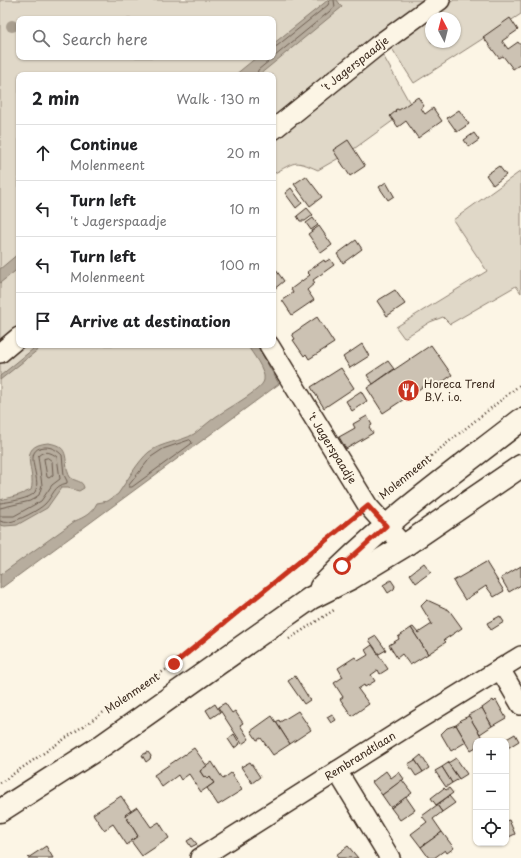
<!DOCTYPE html>
<html lang="en">
<head>
<meta charset="utf-8">
<style>
  body { margin:0; font-family:"Playpen Sans",sans-serif; background:#f2f2f2; color:#202124 }
  .controls { position:absolute; right:12px; bottom:12px; display:grid; overflow:hidden; border-radius:8px; box-shadow:0 1px 3px #0004 }
  .controls button { width:36px; height:36px; display:grid; place-items:center; padding:0; border:0; border-bottom:1px solid #e0e0e0; background:#fff; color:#202124; font:20px sans-serif }
  .compass { position:absolute; left:425px; top:12px; width:36px; height:36px; border-radius:50%; background:#fff; box-shadow:0 1px 3px #0004; rotate:353deg }
  .stop { position:absolute; width:12px; height:12px; margin:-9px; border:3px solid #c8321e; border-radius:50%; background:#fff }
  .stop.end { background:#c8321e; border-color:#fff; box-shadow:0 1px 4px #0008 }
  .list { margin:0; padding:0; list-style:none }
  h2 { display:flex; justify-content:space-between; align-items:center; height:52px; margin:0; padding:0 16px; font-size:17px }
  h2 small { font-size:13px; font-weight:400; color:#757577 }
  .list li { display:grid; grid-template-columns:26px 1fr auto; gap:12px; align-items:center; box-sizing:border-box; height:56px; padding:0 16px; border-top:1px solid #e0e0e0 }
  .list b { display:block; font-size:15px; white-space:nowrap }
  .list p { margin:0; font-size:13px; white-space:nowrap; color:#757577 }
  .list em { font-size:13px; font-style:normal; color:#757577 }
  .icon { flex:none; width:22px; height:22px; fill:none; stroke:currentColor; stroke-width:2; stroke-linecap:round; stroke-linejoin:round }
  .map { position:relative; flex:none; width:521px; height:858px; overflow:hidden }
  .search { position:absolute; background:#fff; box-shadow:0 1px 3px #0004; left:16px; top:16px; width:260px; height:44px; display:flex; align-items:center; gap:10px; box-sizing:border-box; padding:0 14px; border-radius:8px; color:#757577; font-size:15px }
  .panel { position:absolute; background:#fff; box-shadow:0 1px 3px #0004; left:16px; top:72px; width:260px; height:276px; border-radius:8px }
  .map>svg:first-child { display:block }
  .green { fill:#e0d8c8; stroke:#8e8173; fill-rule:evenodd }
  .water { fill:#b7ad9e; stroke:#85796b }
  .lines { fill:none; stroke-linecap:round; stroke-linejoin:round }
  .shore { stroke:#6d5e51; stroke-width:1 }
  .building { fill:#ccc2b3; stroke:#3b2a1e }
  .street-casing { stroke:#3b2a1e; stroke-width:22 }
  .secondary-casing { stroke:#3b2a1e; stroke-width:25 }
  .path { stroke:#3b2a1e; stroke-width:2.5; stroke-dasharray:1 3; stroke-linecap:butt }
  .street { stroke:#fcf5e5; stroke-width:19 }
  .secondary { stroke:#fcf5e5; stroke-width:22 }
  .tree { fill:#a89e8f }
  .route { stroke:#c8321e; stroke-width:5 }
  .labels { text-anchor:middle; stroke-width:4; stroke-linejoin:round; paint-order:stroke }
  .street-label { font-size:11px; fill:#3b2a1e; stroke:#fcf5e5 }
  .poi-label { font-size:11px; fill:#3b2a1e; stroke:#fcf5e5; text-anchor:start }
</style>
</head>
<body>
<div class="map">
<svg width="521" height="858" viewBox="0 0 521 858">
  <rect width="100%" height="100%" fill="#fcf5e5"/>
  <filter id="ink" filterUnits="userSpaceOnUse"><feTurbulence type="fractalNoise" baseFrequency=".025" numOctaves="2"/><feDisplacementMap in="SourceGraphic" scale="8" xChannelSelector="R" yChannelSelector="G"/><feConvolveMatrix kernelMatrix="1 2 1 2 8 2 1 2 1" color-interpolation-filters="sRGB"/></filter>
  <g filter="url(#ink)">
    <!-- green -->
    <g class="green">
      <path d="M0,0h427l-154,122v-47h-254v270h251l16,30 -286,209zM19,19h254v38h-254z"/>
      <path d="M454,0h67v14l-107,69 -25,-39 26,-20zM431,18h24v24h-24z"/>
      <path d="M380,50l32,57 -61,44 -33,19c-25,-11 -22,-8 -45,4v-37z"/>
      <polygon points="521,171 521,293 516,286 450,324 443,317 430,322 404,338 396,327 487,271 453,220"/>
    </g>
    <!-- water -->
    <g class="water">
      <polygon points="328,0 337,0 342,7 259,75 235,75 257,57 273,57 273,44"/>
      <polygon points="19,253 19,268 0,283 0,269"/>
      <polygon points="38,345 44,345 0,380 0,376"/>
      <path d="M247,345h10l22,39 -279,205v-14l75,-54c10,-4 17,-8 22,-18l11,-2 10,-7c9,-13 20,-33 31,-42 14,-10 31,-10 45,-18 7,-5 13,-11 20,-16 9,-7 49,-28 50,-38 2,-10 -12,-27 -17,-35z"/>
      <path d="M48,443c25,3 14,20 22,34 5,5 13,3 14,11l-5,3 -11,-3h-7l-14,20 -30,17 -12,1 -5,-1v-25l19,-5 12,-5c6,-19 -16,-44 17,-47z"/>
    </g>
    <g class="lines">
      <!-- shore -->
      <g class="shore">
        <polyline points="273,47 277,46 328,5 330,0"/>
        <polyline points="257,75 258,70 335,7 334,0"/>
        <polygon points="190,440 192,442 191,444 132,487 129,487 129,485 151,457 163,449"/>
        <polygon points="48,458 52,461 53,475 49,478 47,477 44,459"/>
        <path d="M0,503c8,-1 31,-4 35,-11 8,-14 -15,-43 10,-45 7,0 12,3 17,8l2,20 3,6v2c-14,3 -13,12 -22,21 -6,6 -27,17 -36,18 -3,1 -6,0 -9,-1"/>
        <path d="M0,508l30,-7 9,-6 3,-10 -4,-29c6,-6 13,-4 19,1l3,22 -8,6 -11,16 -27,15h-14"/>
      </g>
    </g>
    <!-- building -->
    <g class="building">
      <polygon points="510,18 518,30 502,41 508,49 518,42 521,46 521,64 513,69 503,56 499,58 483,37"/>
      <polygon points="418,97 424,106 421,108 425,114 433,108 442,121 418,138 406,121 398,127 390,116 396,111 395,110 397,109 399,110"/>
      <polygon points="459,110 469,124 457,132 447,118"/>
      <polygon points="474,133 479,140 469,147 464,140"/>
      <polygon points="348,140 365,166 350,176 333,150"/>
      <polygon points="499,166 506,175 493,185 486,175"/>
      <polygon points="306,176 322,197 310,206 294,184"/>
      <polygon points="386,182 394,196 388,200 379,187"/>
      <polygon points="291,188 302,203 296,208 285,193"/>
      <polygon points="307,208 313,215 305,221 300,221 297,216"/>
      <polygon points="313,218 318,225 311,230 306,223"/>
      <polygon points="319,226 332,245 321,253 308,234"/>
      <polygon points="356,240 362,249 343,263 337,254"/>
      <polygon points="330,259 334,265 313,280 315,283 307,290 314,300 292,315 282,300 293,293 291,289 310,275 307,272 324,260 325,262"/>
      <polygon points="273,266 284,281 273,290"/>
      <polygon points="395,290 405,304 387,316 377,301"/>
      <polygon points="317,317 334,343 309,359 306,354 304,356 293,340 295,339 292,334"/>
      <polygon points="362,344 369,356 350,368 343,357"/>
      <polygon points="431,345 452,375 437,386 433,380 383,413 367,388"/>
      <polygon points="388,361 394,369 373,384 367,375"/>
      <polygon points="341,368 354,388 324,408 311,387"/>
      <polygon points="361,391 367,401 352,411 346,401"/>
      <polygon points="367,416 372,425 369,427 373,433 346,449 339,437 355,428 353,424"/>
      <polygon points="486,562 504,591 494,597 486,586 465,600 453,581"/>
      <polygon points="424,563 431,572 416,583 410,574"/>
      <polygon points="521,566 521,585 509,592 501,578"/>
      <polygon points="391,580 395,586 394,589 388,593 383,585"/>
      <polygon points="427,600 449,610 462,628 444,640 446,642 428,654 411,628 413,627 418,633 432,624 421,606"/>
      <polygon points="500,616 504,622 491,630 487,623"/>
      <polygon points="411,628 428,654 410,665 402,654 397,658 389,645 399,639 398,637"/>
      <polygon points="376,636 386,650 379,654 369,640"/>
      <polygon points="372,645 388,669 380,674 378,670 371,675 375,681 365,687 364,685 358,689 369,704 352,716 340,699 343,697 334,683 343,677 338,668 355,657 358,661 368,655 365,650"/>
      <polygon points="295,676 310,700 304,704 288,681"/>
      <polygon points="493,700 494,702 496,700 506,718 492,726 482,708"/>
      <polygon points="225,703 232,713 235,711 243,723 240,725 249,739 242,744 218,707"/>
      <polygon points="215,704 220,712 211,718 206,710"/>
      <polygon points="482,708 492,726 480,734 468,715"/>
      <polygon points="298,711 311,730 290,744 276,722 279,720 280,722"/>
      <polygon points="332,714 336,720 331,723 327,717"/>
      <polygon points="272,716 290,744 273,755 261,738 257,740 251,731"/>
      <polygon points="469,716 484,741 476,741 476,747 471,750 456,725 461,721 460,720"/>
      <polygon points="456,725 466,742 451,751 441,734 447,728"/>
      <polygon points="234,734 240,744 234,748 228,739"/>
      <polygon points="515,734 519,741 506,749 506,741 503,741"/>
      <polygon points="194,748 207,766 200,771 204,777 206,776 208,779 210,777 214,783 201,792 189,774 181,780 178,775 162,787 154,775"/>
      <polygon points="148,752 151,756 150,759 146,762 142,755"/>
      <polygon points="421,755 429,768 423,772 415,760"/>
      <polygon points="456,758 467,774 459,779 448,763"/>
      <polygon points="415,760 423,772 416,776 408,764"/>
      <polygon points="212,762 223,779 231,773 242,790 218,805 207,788 214,783 210,777 208,779 206,776 204,777 200,771"/>
      <polygon points="250,762 260,777 252,783 241,767"/>
      <polygon points="448,763 459,779 452,783 442,767"/>
      <polygon points="442,767 452,783 446,787 435,771"/>
      <polygon points="386,771 391,778 399,772 404,779 382,795 372,782"/>
      <polygon points="402,780 412,793 391,808 382,795"/>
      <polygon points="444,788 446,790 449,788 453,793 436,805 431,798"/>
      <polygon points="121,796 131,811 125,815 138,836 127,845 113,824 104,830 93,814"/>
      <polygon points="449,796 455,803 442,812 437,805"/>
      <polygon points="406,797 415,810 400,820 391,808"/>
      <polygon points="437,805 442,812 433,819 442,832 421,847 411,834 427,822 422,816"/>
      <polygon points="137,807 151,827 159,822 169,838 142,856 131,841 138,836 125,815"/>
      <polygon points="509,820 515,834 507,838 506,821"/>
      <polygon points="442,832 454,848 447,853 445,850 434,858 429,858 421,847"/>
      <polygon points="192,838 197,844 191,847 187,841"/>
      <polygon points="46,846 53,858 28,858"/>
      <polygon points="348,846 358,858 338,858 336,855"/>
    </g>
    <g class="lines">
      <defs>
        <g id="street">
          <polyline points="273,130 377,46 440,0"/>
          <polyline points="269,345 368,506 404,546"/>
          <polyline points="0,353 19,337"/>
          <polyline points="500,669 521,705"/>
          <polyline points="337,771 390,858"/>
          <polyline points="200,858 416,721 521,656"/>
        </g>
        <g id="secondary">
          <path d="M321,587c60,-63 132,-114 200,-167"/>
          <polyline points="0,811 103,745 311,598 351,578 404,546 521,466"/>
        </g>
      </defs>
      <!-- street casing -->
      <use href="#street" class="street-casing"/>
      <!-- secondary casing -->
      <use href="#secondary" class="secondary-casing"/>
      <!-- path -->
      <g class="path">
        <polyline points="381,496 521,384"/>
        <polyline points="289,639 334,610"/>
        <polyline points="0,783 174,664 355,517"/>
      </g>
      <!-- street -->
      <use href="#street" class="street"/>
      <!-- secondary -->
      <use href="#secondary" class="secondary"/>
    </g>
    <!-- trees -->
    <circle class="tree" cx="12" cy="26" r="6"/>
  </g>
  <g class="lines" filter="url(#ink)">
    <!-- route -->
    <polyline class="route" points="174,664 368,506 386,526 342,566"/>
  </g>
  <!-- icons -->
  <defs>
    <symbol id="restaurant-disc" viewBox="-11 -11 22 22"><circle r="9.5" fill="#c8321e" stroke="#fcf5e5"/><path d="M-5-6h1v4h1v-4h1v4h1v-4h1v5L-1.5 .5V6h-2V.5L-5-1ZM5-6V6H3V1.5H1.5Q1.5-4 5-6Z" fill="#fff"/></symbol>
  </defs>
  <g fill-rule="evenodd">
    <use href="#restaurant-disc" x="396" y="378" width="25" height="25"/>
  </g>
  <g class="labels">
    <!-- street labels -->
    <g class="street-label">
      <text transform="translate(355 64) rotate(-38)" y="4">'t Jagerspaadje</text>
      <text transform="translate(332 448) rotate(58)" y="4">'t Jagerspaadje</text>
      <text transform="translate(405 477) rotate(-39)" y="4">Molenmeent</text>
      <text transform="translate(132 693) rotate(-34)" y="4">Molenmeent</text>
      <text transform="translate(360 756) rotate(-32)" y="4">Rembrandtlaan</text>
    </g>
    <!-- poi labels -->
    <g class="poi-label">
      <text x="424" y="388">Horeca Trend<tspan x="424" dy="13">B.V. i.o.</tspan></text>
    </g>
  </g>
</svg>
<div class="controls">
<button>+</button>
<button>−</button>
<button><svg class="icon" aria-label="locate" viewBox="0 0 24 24"><circle cx="12" cy="12" r="6"/><path d="M12 2v4M12 18v4M2 12h4M18 12h4"/></svg></button>
</div>
<svg class="compass" viewBox="-18 -18 36 36"><path d="M0-13l5 13h-10z" fill="#e53935"/><path d="M0 13l5-13h-10z" fill="#757577"/></svg>
<div class="stop" style="left:342px;top:566px"></div>
<div class="stop end" style="left:174px;top:664px"></div>
<div class="search"><svg class="icon" aria-label="search" viewBox="0 0 24 24"><circle cx="10" cy="10" r="6"/><path d="M15 15l6 6"/></svg>Search here</div>
<section class="panel">
<h2>2 min<small>Walk · 130 m</small></h2>
<ul class="list">
<li><svg class="icon" aria-label="ahead" viewBox="0 0 24 24"><path d="M12 20V5M6 11l6-6 6 6"/></svg><div><b>Continue</b><p>Molenmeent</p></div><em>20 m</em></li>
<li><svg class="icon" aria-label="left" viewBox="0 0 24 24"><path d="M17 20v-9H6M10 6l-5 5 5 5"/></svg><div><b>Turn left</b><p>'t Jagerspaadje</p></div><em>10 m</em></li>
<li><svg class="icon" aria-label="left" viewBox="0 0 24 24"><path d="M17 20v-9H6M10 6l-5 5 5 5"/></svg><div><b>Turn left</b><p>Molenmeent</p></div><em>100 m</em></li>
<li><svg class="icon" aria-label="arrive" viewBox="0 0 24 24"><path d="M6 21V4h12l-3 4 3 4H6"/></svg><div><b>Arrive at destination</b></div></li>
</ul>
</section>
</div>
</body>
</html>
